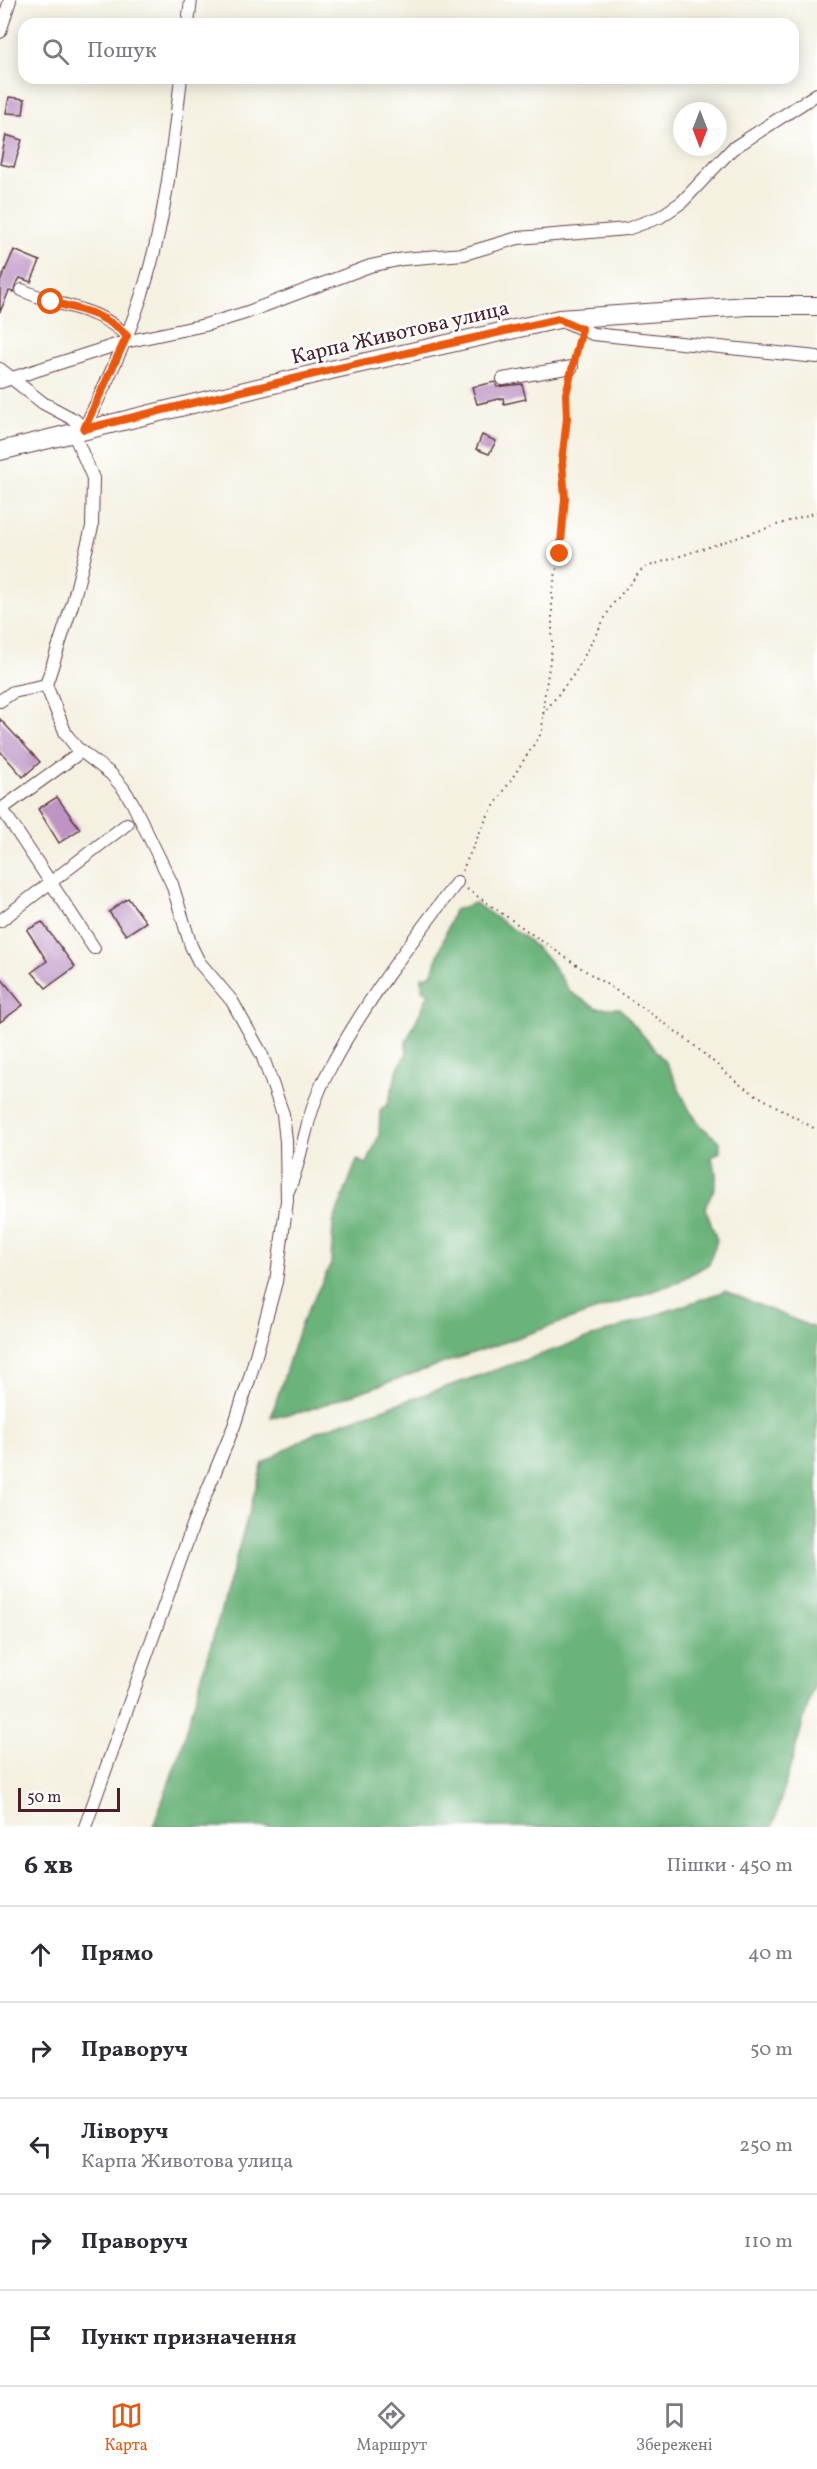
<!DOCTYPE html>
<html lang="uk">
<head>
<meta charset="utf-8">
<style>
  body { margin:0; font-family:Vollkorn,serif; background:#f7f7f7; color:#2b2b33 }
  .compass { position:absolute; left:673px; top:102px; width:54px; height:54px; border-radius:50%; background:#fff; box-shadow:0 3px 15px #0003; rotate:180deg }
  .scale { position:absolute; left:18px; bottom:15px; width:102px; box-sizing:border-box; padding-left:6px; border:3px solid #4a1f2b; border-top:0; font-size:16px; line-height:21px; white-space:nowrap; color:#4a1f2b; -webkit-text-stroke:4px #fff; paint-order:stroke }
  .stop { position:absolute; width:18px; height:18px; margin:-14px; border:4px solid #ea580c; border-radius:50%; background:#fff }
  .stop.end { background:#ea580c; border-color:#fff; box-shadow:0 2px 6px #0008 }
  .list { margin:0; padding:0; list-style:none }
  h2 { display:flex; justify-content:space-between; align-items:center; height:78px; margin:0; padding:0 24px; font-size:26px }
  h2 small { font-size:20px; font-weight:400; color:#7c7c81 }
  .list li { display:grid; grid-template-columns:39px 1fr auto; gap:18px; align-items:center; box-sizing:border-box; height:96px; padding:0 24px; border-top:2px solid #e1e1e2 }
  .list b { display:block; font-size:22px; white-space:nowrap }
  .list p { margin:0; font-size:20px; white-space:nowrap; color:#7c7c81 }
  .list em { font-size:20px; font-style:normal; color:#7c7c81 }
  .icon { flex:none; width:33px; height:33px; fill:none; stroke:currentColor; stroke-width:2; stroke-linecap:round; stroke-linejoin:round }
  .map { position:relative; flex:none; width:817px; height:1827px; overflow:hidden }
  .search { position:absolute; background:#fff; box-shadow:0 3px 15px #0003; left:18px; right:18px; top:18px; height:66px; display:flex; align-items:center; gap:15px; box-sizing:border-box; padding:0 21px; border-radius:18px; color:#7c7c81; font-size:22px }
  .sheet { height:558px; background:#fff }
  nav { display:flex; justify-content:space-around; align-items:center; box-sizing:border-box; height:84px; border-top:2px solid #e1e1e2; background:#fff; font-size:16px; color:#7c7c81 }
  nav a { display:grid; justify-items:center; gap:3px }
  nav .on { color:#ea580c }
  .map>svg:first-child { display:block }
  .forest { fill:#6bb37a; stroke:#5a6952; stroke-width:1.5 }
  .building { fill:#be94c5 }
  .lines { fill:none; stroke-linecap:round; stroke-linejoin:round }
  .street-casing { stroke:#643e46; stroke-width:14 }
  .secondary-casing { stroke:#643e46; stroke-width:20 }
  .path { stroke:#643e46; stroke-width:2; stroke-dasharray:1.5 4.5; stroke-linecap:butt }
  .street { stroke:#fff; stroke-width:12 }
  .secondary { stroke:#fff; stroke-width:18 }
  .route { stroke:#ea580c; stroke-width:8 }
  .labels { text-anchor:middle; stroke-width:4.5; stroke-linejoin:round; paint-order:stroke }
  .street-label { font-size:21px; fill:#4a1f2b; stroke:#fff }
</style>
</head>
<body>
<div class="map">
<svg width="817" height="1827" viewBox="0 0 817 1827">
  <rect width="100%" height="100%" fill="#fff"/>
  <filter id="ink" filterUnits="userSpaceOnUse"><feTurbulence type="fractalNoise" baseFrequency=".0167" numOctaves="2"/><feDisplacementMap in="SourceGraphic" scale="12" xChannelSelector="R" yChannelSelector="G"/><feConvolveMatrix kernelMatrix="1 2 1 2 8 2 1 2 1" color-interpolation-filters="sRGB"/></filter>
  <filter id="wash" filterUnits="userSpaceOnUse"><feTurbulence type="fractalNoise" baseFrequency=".008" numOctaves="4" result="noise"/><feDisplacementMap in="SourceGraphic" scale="24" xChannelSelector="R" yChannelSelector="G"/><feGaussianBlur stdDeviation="1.35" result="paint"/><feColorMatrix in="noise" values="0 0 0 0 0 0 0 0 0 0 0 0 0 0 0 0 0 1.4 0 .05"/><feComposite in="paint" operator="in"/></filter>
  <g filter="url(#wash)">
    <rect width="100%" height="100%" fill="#f4f1e1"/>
    <!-- forest -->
    <g class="forest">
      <path d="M475,903l52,36 22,21 21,32 27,16h23l47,56 23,47 11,15 19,16v10l-9,5c10,20 5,31 -6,50l12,33 -8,24 -33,19 -374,129 -31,5 29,-91 31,-62 2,-41 24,-63 10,4 12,-29 1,-25 8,-6 10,-36 9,-15 -1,-11 23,-49 -7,-3v-13l9,-2 23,-65z"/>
      <polygon points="725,1291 817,1329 817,1674 773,1827 153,1827 181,1749 263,1463 318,1431"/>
    </g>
    <g id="blocks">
      <!-- building -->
      <g class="building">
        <polygon points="9,97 25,99 23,114 6,113"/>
        <polygon points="6,135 22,140 14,167 0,164"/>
        <polygon points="14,250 40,261 31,282 20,278 15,286 14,292 9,291 0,312 0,282"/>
        <polygon points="495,382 497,387 522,384 526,399 504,404 503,398 477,404 472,387"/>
        <polygon points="482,435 496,441 489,454 476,449"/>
        <polygon points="0,719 40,762 23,777 0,751"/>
        <polygon points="57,797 80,829 59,843 38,809"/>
        <polygon points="128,898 146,922 126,935 109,912"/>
        <polygon points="42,922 75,967 46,988 32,972 47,961 27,930"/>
        <polygon points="0,977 23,1005 0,1022"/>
      </g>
    </g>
  </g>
  <g filter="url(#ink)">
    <use href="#blocks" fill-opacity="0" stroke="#643e46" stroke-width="1.5"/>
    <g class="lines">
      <defs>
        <g id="street">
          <polyline points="188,24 191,0"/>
          <polyline points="0,32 10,0"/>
          <path d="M22,290c40,19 71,14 105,46"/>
          <polyline points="564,321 593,334 817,357"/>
          <path d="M0,369l43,34 32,17 9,9c23,-48 47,-96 62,-148 20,-66 27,-135 35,-203"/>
          <polyline points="503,379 572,367"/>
          <polyline points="0,382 125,342 205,325 245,313 370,266 403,259 464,254 518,238 627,229 660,217 682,202 732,149 817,94"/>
          <polyline points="73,432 93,478 92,527 73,602 46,685 66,734 77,748 111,774 123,788 132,802 172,884 191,946 199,962 232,1001 262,1055 283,1114 286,1141 287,1201 276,1282 250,1377 234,1426 193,1525 85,1827"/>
          <polyline points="0,701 13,692 46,685"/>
          <polyline points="2,809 94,948"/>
          <polyline points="0,810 82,751"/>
          <polyline points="0,921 127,824"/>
          <path d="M288,1191c8,-17 11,-34 16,-52 5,-22 14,-49 25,-69 35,-67 82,-128 128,-188"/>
        </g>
        <polyline id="secondary" points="0,451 335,369 559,319 748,306 817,306"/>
      </defs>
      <!-- street casing -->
      <use href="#street" class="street-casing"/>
      <!-- secondary casing -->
      <use href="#secondary" class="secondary-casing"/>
      <!-- path -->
      <g class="path">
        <polyline points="575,356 579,342"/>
        <polyline points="543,714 575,673 612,605 643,568 817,512"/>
        <polyline points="462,871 487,817 542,732 544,700 552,647 552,591 560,554 565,498 562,462 567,418 565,395 569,379"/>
        <polyline points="467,889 575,964 648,1011 690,1042 743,1087 817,1130"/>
      </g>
      <!-- street -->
      <use href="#street" class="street"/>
      <!-- secondary -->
      <use href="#secondary" class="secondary"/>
    </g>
  </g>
  <g class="lines" filter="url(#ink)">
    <!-- route -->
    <path class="route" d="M51,302c32,8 52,11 76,34l-43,93 251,-60 224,-50 23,10 -16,65 1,24 -5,44 3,36 -5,56"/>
  </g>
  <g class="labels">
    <!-- street labels -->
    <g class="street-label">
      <text transform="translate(400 332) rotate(-13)" y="7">Карпа Животова улица</text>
    </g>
  </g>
</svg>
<svg class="compass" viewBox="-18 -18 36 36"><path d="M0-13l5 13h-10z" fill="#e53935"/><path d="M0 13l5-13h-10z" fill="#7c7c81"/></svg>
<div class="scale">50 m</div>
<div class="stop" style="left:51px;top:302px"></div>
<div class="stop end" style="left:560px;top:554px"></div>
<div class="search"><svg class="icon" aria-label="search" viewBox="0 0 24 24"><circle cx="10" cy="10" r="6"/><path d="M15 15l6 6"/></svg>Пошук</div>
</div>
<section class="sheet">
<h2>6 хв<small>Пішки · 450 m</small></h2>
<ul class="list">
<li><svg class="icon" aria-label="ahead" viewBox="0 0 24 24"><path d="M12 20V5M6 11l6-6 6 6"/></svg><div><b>Прямо</b></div><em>40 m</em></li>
<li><svg class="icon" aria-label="right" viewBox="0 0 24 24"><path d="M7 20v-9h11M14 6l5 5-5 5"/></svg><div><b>Праворуч</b></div><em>50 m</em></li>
<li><svg class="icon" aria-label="left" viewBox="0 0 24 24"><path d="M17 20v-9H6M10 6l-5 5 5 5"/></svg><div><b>Ліворуч</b><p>Карпа Животова улица</p></div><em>250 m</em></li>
<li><svg class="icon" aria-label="right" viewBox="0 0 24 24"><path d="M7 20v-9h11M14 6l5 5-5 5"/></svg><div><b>Праворуч</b></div><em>110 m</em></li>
<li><svg class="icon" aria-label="arrive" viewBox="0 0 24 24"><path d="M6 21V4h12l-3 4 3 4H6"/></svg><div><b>Пункт призначення</b></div></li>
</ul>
</section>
<nav>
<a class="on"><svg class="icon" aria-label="map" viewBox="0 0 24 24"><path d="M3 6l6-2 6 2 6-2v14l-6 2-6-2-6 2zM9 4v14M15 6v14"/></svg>Карта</a>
<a><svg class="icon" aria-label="directions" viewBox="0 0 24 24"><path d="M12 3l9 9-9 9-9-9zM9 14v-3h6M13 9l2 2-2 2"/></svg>Маршрут</a>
<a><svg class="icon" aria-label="saved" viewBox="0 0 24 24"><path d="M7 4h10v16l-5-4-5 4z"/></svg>Збережені</a>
</nav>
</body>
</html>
